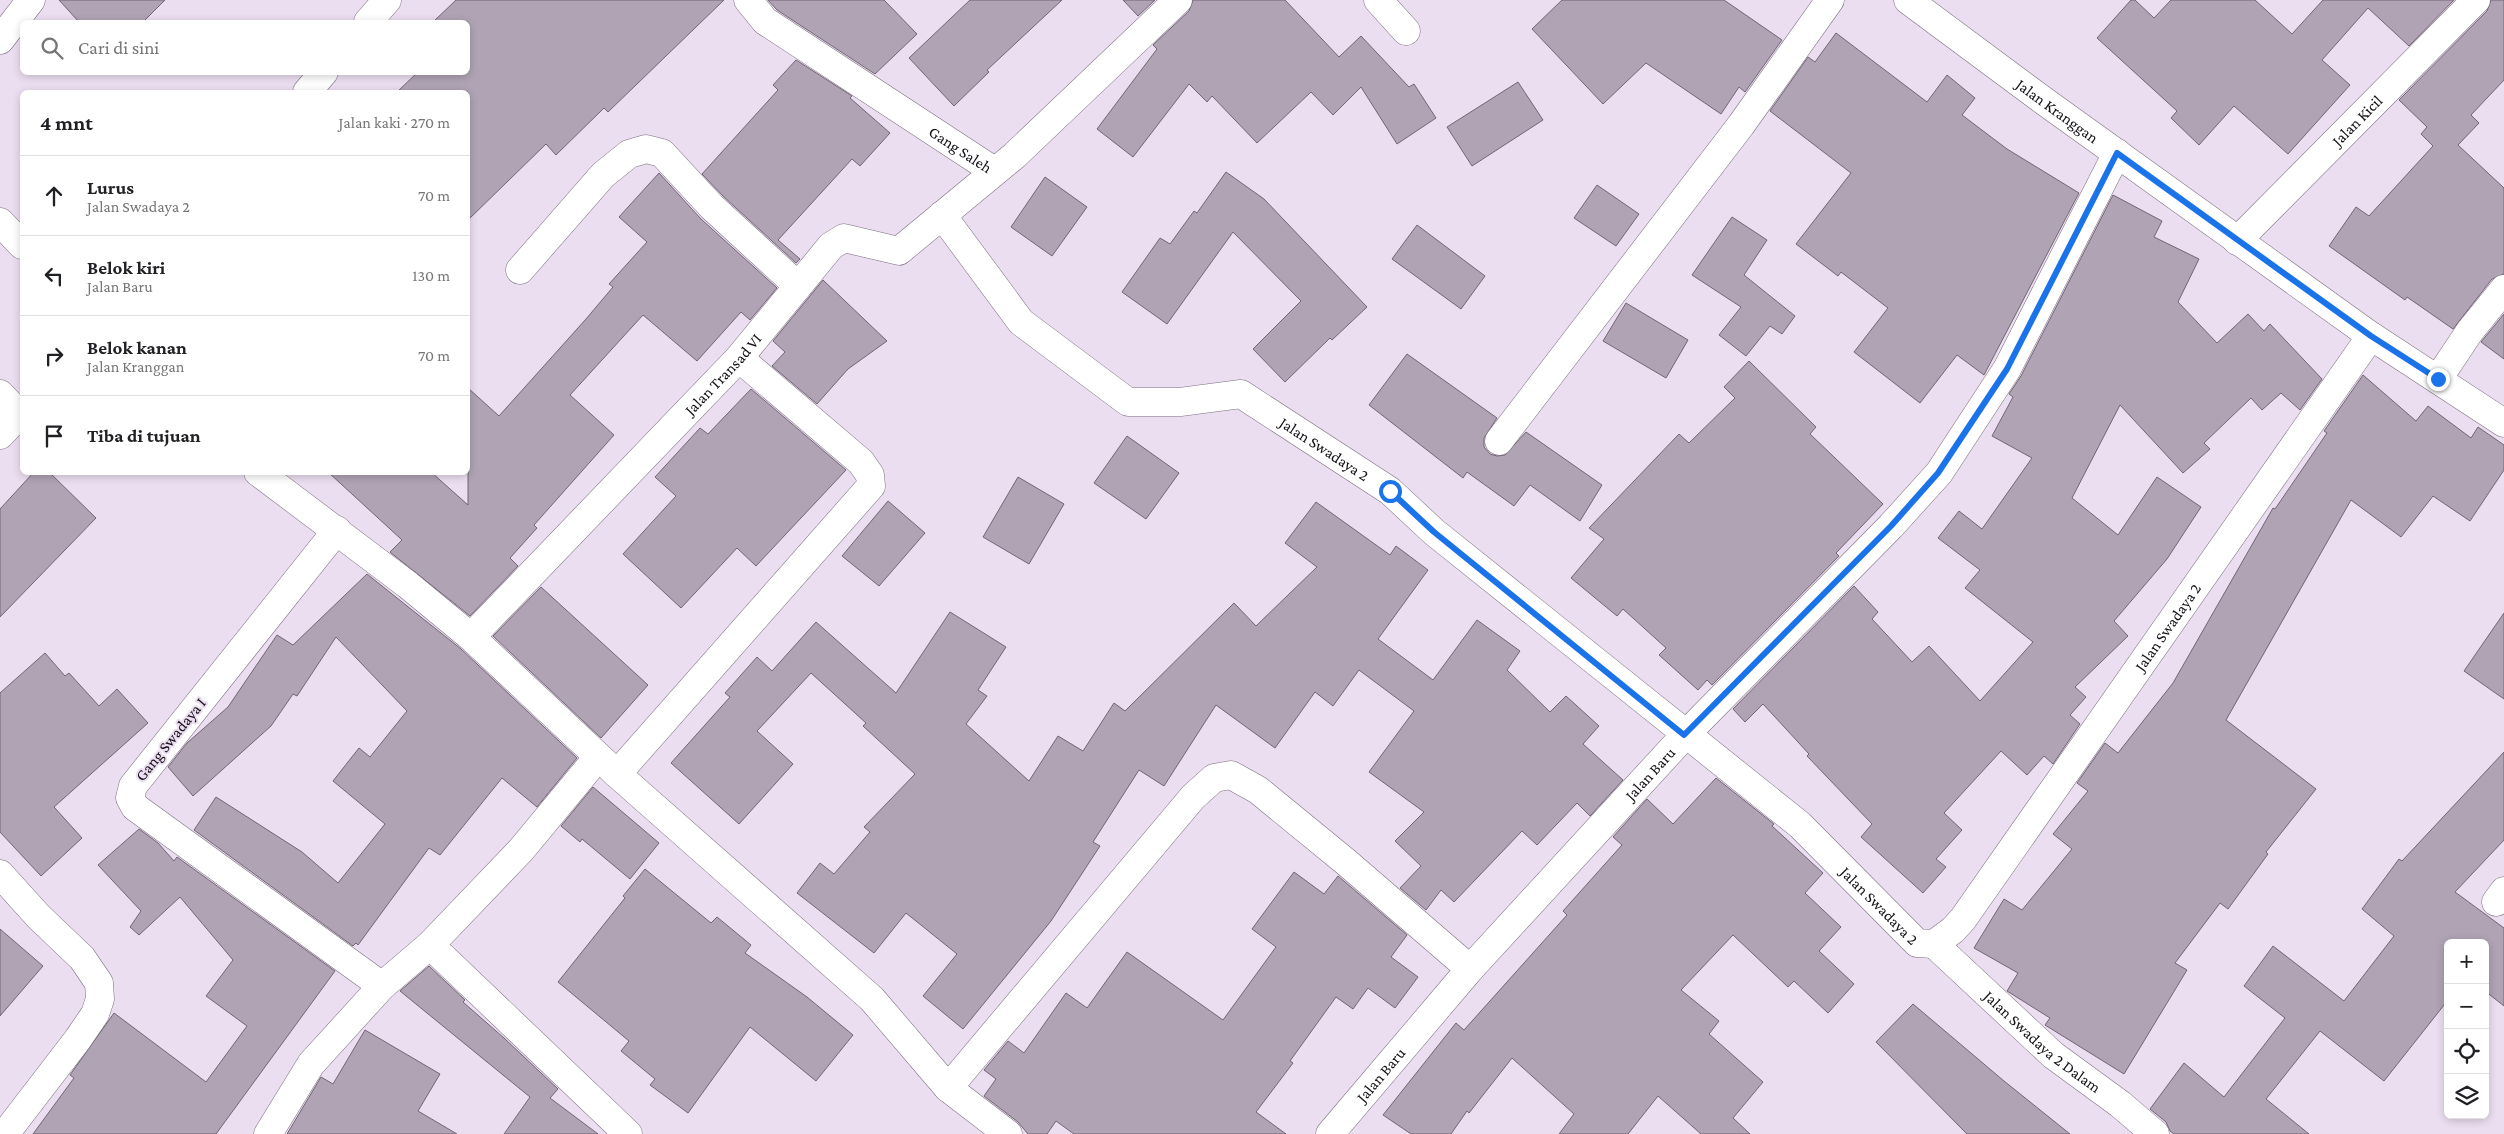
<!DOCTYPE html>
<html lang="id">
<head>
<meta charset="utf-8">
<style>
  body { margin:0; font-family:"Crimson Pro",serif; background:#f6f6f6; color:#202124 }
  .controls { position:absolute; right:15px; bottom:15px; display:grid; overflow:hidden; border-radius:8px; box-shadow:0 2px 8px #0003 }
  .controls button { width:45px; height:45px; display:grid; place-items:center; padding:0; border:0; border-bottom:1px solid #e0e0e0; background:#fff; color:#202124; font:25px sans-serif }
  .stop { position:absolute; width:15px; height:15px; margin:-11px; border:4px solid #1a73e8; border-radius:50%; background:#fff }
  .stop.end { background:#1a73e8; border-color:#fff; box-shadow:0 1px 5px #0008 }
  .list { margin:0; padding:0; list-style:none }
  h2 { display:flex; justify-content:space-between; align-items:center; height:65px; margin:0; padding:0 20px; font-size:21px }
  h2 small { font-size:16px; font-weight:400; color:#757577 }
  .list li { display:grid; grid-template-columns:32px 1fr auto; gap:15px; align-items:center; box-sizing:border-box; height:80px; padding:0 20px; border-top:1px solid #e0e0e0 }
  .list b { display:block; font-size:19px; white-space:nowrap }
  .list p { margin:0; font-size:16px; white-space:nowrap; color:#757577 }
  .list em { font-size:16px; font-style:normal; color:#757577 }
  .icon { flex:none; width:28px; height:28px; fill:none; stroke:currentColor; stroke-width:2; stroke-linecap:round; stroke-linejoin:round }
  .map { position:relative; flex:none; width:2504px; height:1134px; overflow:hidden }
  .search { position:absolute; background:#fff; box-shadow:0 2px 8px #0003; left:20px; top:20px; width:450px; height:55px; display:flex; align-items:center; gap:12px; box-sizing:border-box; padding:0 18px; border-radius:8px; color:#757577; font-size:19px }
  .panel { position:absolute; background:#fff; box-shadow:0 2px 8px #0003; left:20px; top:90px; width:450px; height:385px; border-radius:8px }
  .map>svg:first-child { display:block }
  .building { fill:#afa3b4; stroke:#716575 }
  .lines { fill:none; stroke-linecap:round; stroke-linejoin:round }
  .street-casing { stroke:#7b6f7f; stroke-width:29 }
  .secondary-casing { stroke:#7b6f7f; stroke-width:29 }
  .street { stroke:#fff; stroke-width:28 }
  .secondary { stroke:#fff; stroke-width:28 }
  .route { stroke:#1a73e8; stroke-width:6 }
  .labels { text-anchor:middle; stroke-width:4; stroke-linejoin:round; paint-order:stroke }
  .street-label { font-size:16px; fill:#141016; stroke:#ebdef0 }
</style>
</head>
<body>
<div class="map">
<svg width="2504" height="1134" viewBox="0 0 2504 1134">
  <rect width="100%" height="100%" fill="#ebdef0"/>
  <!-- building -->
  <g class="building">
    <polygon points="59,0 165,0 143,22 79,22"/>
    <polygon points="456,0 724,0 608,112 604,108 556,155 546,144 468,220 468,92 397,92 418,72 468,72 468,22 433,22"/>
    <polygon points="768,0 884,0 917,34 875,74 777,10"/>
    <polygon points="970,0 1062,0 987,70 989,72 954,106 909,58"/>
    <polygon points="1123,0 1155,0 1138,16"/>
    <polygon points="1193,0 1285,0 1339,57 1361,36 1409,87 1414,84 1436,118 1397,144 1361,87 1333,115 1311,92 1257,143 1212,96 1207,102 1189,84 1133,157 1097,129 1157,49 1153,45 1189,11"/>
    <polygon points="1562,0 1724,0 1782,40 1745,92 1739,87 1721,114 1646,63 1603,104 1532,29"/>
    <polygon points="2131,0 2135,0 2154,18 2171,0 2255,0 2292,34 2323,0 2454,0 2409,46 2368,8 2322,60 2350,85 2288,154 2234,106 2199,145 2171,118 2177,111 2097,38"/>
    <polygon points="2491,0 2504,0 2504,80 2471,115 2479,123 2458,145 2504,188 2504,274 2492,279 2453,329 2407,297 2405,300 2329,246 2356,207 2369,216 2433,146 2421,134 2427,127 2399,100 2487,11"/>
    <polygon points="1836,33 1927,102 1947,75 1975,98 1962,115 2007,149 2079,193 1984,375 1957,355 1920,403 1854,352 1888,308 1841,272 1838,276 1796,244 1851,173 1770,111 1808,57 1815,62"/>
    <polygon points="796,60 852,96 850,98 890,133 860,166 852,159 778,240 800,259 796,263 723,196 702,174 778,90 773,85"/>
    <polygon points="1518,82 1543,120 1472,166 1447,127"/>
    <polygon points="1226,172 1264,199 1367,307 1332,340 1330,338 1285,382 1253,349 1301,301 1233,232 1167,324 1122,292 1160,238 1170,244 1194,211 1197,213"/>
    <polygon points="659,173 701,219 777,288 750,320 741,312 697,361 643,315 570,395 614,435 534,525 537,528 510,558 518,566 470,616 390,552 402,540 328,472 431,472 468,505 468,388 499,416 586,319 613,287 609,284 647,242 619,217"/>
    <polygon points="1045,177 1087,207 1052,256 1011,227"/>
    <polygon points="1597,185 1639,214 1616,246 1574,218"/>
    <polygon points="2113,195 2162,221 2154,237 2199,259 2178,302 2217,343 2248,314 2264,331 2270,324 2322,379 2300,410 2281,393 2262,410 2251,398 2204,443 2210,449 2183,473 2120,405 2072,498 2118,535 2157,477 2201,507 2167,559 2114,621 2128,636 2075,687 2086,697 2070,715 2080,724 2053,764 2044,756 2027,775 2001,751 1944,813 1962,830 1936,859 1946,867 1923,893 1861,837 1872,824 1807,756 1809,754 1763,704 1745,722 1733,709 1854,586 1878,612 1872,619 1912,662 1929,646 1980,701 2033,642 1965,588 1980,570 1938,538 1959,511 1982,529 2032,458 1992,436 2013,397 2009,394 2021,376"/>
    <polygon points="1732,217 1767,240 1744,275 1795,316 1782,334 1770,326 1746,356 1719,335 1741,307 1692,275"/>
    <polygon points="1417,225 1485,276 1461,309 1392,259"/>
    <polygon points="823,280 887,341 848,369 817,404 772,366 785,352 773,341"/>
    <polygon points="1626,303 1688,340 1666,378 1603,341"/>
    <polygon points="2504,314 2504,359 2481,342"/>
    <polygon points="1407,354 1497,418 1484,438 1484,447 1490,454 1497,456 1505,455 1526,432 1602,485 1580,521 1530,485 1514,506 1467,472 1463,478 1369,405"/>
    <polygon points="1749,361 1816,427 1810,434 1883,504 1836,553 1839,556 1712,685 1707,680 1698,690 1659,655 1666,648 1623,609 1617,616 1571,578 1604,539 1589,528 1679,434 1689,443 1735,398 1724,387"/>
    <polygon points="2363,375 2416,421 2428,406 2471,438 2478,427 2504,445 2504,470 2470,521 2433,496 2401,537 2351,500 2226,720 2316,789 2266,852 2268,854 2228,909 2220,903 2175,963 2187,970 2124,1074 2045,1025 2050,1018 2007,991 2018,973 1974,948 2004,899 2022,910 2072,849 2053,834 2088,791 2077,783 2105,743 2118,753 2173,683 2273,508 2275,509 2327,433 2324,431"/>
    <polygon points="751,389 846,470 756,566 737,548 681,608 623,554 676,496 655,477 700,428 708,434"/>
    <polygon points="1127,436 1179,473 1146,519 1094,483"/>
    <polygon points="34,472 49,472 96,518 0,617 0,509"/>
    <polygon points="1018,477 1064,504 1029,564 983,537"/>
    <polygon points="888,501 925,533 879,586 842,556"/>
    <polygon points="1316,502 1390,555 1396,546 1428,570 1378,639 1433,680 1477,620 1520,651 1507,670 1550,712 1566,696 1599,726 1583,744 1623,780 1590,816 1577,803 1537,845 1522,831 1454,902 1441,890 1426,910 1400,888 1421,866 1395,841 1424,812 1369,772 1414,711 1359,670 1333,706 1315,692 1275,748 1216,705 1164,786 1139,770 1093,842 1100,846 1051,921 963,1029 923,996 957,954 906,913 874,953 797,893 820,863 834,874 870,832 864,827 915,774 863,726 866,723 811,673 757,731 793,764 739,824 671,763 730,697 725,693 757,657 772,671 816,622 896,693 950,612 1006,647 978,690 987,696 966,724 1029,781 1058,736 1083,751 1114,703 1125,711 1234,603 1256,626 1317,567 1285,543"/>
    <polygon points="367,574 461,649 577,758 537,807 502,778 440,855 429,848 358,945 356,943 353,946 194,830 216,797 302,852 338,883 385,824 333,781 359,748 370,757 407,711 336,637 297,696 293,694 271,726 193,796 168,767 187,743 228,707 277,635 293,645"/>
    <polygon points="541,587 648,685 601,738 493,636"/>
    <polygon points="2504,613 2504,699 2464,671"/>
    <polygon points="45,653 65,676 69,673 99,706 117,689 148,723 54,807 82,838 41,876 0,832 0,693"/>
    <polygon points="2504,752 2504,840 2455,892 2504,928 2504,1006 2485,991 2485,943 2448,943 2448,1000 2384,1081 2320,1031 2266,1099 2309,1134 2174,1134 2170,1131 2166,1122 2150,1109 2184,1063 2224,1097 2285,1018 2244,986 2273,946 2344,1001 2394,936 2362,909 2399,859 2402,861"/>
    <polygon points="1716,778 1774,824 1772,826 1823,873 1805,893 1841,927 1819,951 1854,984 1828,1013 1794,981 1788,987 1733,935 1681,990 1719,1021 1709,1034 1763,1082 1733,1118 1750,1134 1701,1134 1658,1096 1628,1134 1559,1134 1574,1114 1512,1058 1469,1113 1467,1111 1451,1134 1411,1134 1383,1115 1456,1023 1464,1030 1567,915 1563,911 1622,845 1613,837 1647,799 1673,824"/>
    <polygon points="593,787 659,843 630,879 582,839 580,842 561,826"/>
    <polygon points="139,829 158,843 174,861 177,857 335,971 216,1134 33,1134 74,1078 70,1075 114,1013 206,1082 247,1026 206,996 233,960 180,897 139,935 130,927 141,911 98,865"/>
    <polygon points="645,869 711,923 717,917 751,945 745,953 807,997 853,1035 816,1081 750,1027 688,1113 650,1085 655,1079 621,1051 629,1041 558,982 625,898 623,896"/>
    <polygon points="1294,872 1324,894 1338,876 1407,935 1391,957 1418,977 1395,1008 1368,988 1353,1009 1336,997 1290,1061 1293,1063 1256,1112 1286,1134 1074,1134 1056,1121 1047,1134 1028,1134 1018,1122 984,1096 996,1079 984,1070 1008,1041 1024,1053 1066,993 1087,1008 1127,952 1223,1020 1276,947 1252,929"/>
    <polygon points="0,929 43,966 0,1016"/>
    <polygon points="429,966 465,1000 463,1002 504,1038 558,1089 550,1098 598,1134 504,1134 530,1097 400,991"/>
    <polygon points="1913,1004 2004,1081 2070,1134 1967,1134 1876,1042"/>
    <polygon points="365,1030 440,1074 418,1111 457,1134 287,1134 321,1077 333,1084"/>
  </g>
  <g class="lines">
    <defs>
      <g id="street">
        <path id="s1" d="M748,0l17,21 229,150"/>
        <polyline points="1378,0 1406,31"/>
        <polyline points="368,22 387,0"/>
        <polyline points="0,40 31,0"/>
        <polyline points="307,92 324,72"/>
        <path id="s2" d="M942,215l79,107 107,80h52l61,-8 149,97 44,41 366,293 117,118 17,1 19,-14 10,-11 408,-583"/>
        <polyline points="0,222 22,245"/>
        <path id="s3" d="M2237,241l239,-241"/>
        <polyline points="520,270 603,175 629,154 646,149 662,153 712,207 798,286"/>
        <polyline points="2438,379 2470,331 2504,289"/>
        <polyline points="0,394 20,415"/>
        <polyline points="0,435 22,412"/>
        <polyline points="1499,441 1741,125 1830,0"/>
        <polyline points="258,472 408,585 471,637 617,774 872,999 948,1088 1008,1134"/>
        <polyline points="337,530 133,786 130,798 135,807 382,986"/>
        <path id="s4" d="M471,637l268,-279 92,-112 13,-8 55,13 115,-95 164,-156"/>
        <polyline points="617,774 871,486 870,475 861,462 739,358"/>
        <polyline points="0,874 38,916 82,958 99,983 100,999 95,1014 78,1039 5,1134"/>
        <polyline points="2496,902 2504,891"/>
        <path id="s5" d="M1934,944l119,111 67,49 35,30"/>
        <polyline points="430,945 628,1134"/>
        <polyline points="948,1088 1193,797 1214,778 1231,775 1258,790 1346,862 1470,969"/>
        <polyline points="268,1134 311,1064 382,986 430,945 521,850 598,757"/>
        <path id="s6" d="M1330,1134l140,-165 215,-234 206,-209 48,-53 68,-104 110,-216"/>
      </g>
      <g id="secondary">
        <path id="s7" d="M1908,0l136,101 327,235 133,87"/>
      </g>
    </defs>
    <!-- street casing -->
    <use href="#street" class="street-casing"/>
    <!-- secondary casing -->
    <use href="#secondary" class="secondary-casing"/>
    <!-- street -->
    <use href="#street" class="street"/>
    <!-- secondary -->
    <use href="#secondary" class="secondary"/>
  </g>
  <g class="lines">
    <!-- route -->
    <polyline class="route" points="1390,491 1434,532 1684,735 1891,526 1938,473 2007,369 2117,153 2371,336 2438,379"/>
  </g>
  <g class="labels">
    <!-- street labels -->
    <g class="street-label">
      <text dy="6" stroke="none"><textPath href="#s7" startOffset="186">Jalan Kranggan</textPath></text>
      <text dy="6" stroke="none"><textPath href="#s3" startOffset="170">Jalan Kicil</textPath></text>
      <text dy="6" stroke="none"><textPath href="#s1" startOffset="261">Gang Saleh</textPath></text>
      <text dy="6" stroke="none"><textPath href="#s4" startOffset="364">Jalan Transad VI</textPath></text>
      <text dy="6" stroke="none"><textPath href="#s2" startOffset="480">Jalan Swadaya 2</textPath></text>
      <text dy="6" stroke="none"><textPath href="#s2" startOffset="1665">Jalan Swadaya 2</textPath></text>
      <text transform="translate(170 739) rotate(-51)" y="6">Gang Swadaya I</text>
      <text dy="6" stroke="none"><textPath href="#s6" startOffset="482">Jalan Baru</textPath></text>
      <text dy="6" stroke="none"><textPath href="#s2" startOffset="1200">Jalan Swadaya 2</textPath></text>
      <text dy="6" stroke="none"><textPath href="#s5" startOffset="146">Jalan Swadaya 2 Dalam</textPath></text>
      <text dy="6" stroke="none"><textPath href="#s6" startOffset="78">Jalan Baru</textPath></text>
    </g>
  </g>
</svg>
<div class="controls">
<button>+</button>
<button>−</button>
<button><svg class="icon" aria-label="locate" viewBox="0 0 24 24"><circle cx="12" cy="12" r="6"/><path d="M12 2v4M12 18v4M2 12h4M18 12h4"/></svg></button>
<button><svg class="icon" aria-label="layers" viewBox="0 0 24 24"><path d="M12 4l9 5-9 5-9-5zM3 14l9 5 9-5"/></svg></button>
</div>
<div class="stop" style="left:1390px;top:491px"></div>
<div class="stop end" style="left:2438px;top:379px"></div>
<div class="search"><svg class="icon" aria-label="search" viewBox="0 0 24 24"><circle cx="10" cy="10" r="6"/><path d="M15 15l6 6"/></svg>Cari di sini</div>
<section class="panel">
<h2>4 mnt<small>Jalan kaki · 270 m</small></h2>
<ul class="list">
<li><svg class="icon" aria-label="ahead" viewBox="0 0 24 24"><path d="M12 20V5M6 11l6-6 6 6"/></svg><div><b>Lurus</b><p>Jalan Swadaya 2</p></div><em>70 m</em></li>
<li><svg class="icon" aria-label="left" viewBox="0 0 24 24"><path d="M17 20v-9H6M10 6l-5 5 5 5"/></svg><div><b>Belok kiri</b><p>Jalan Baru</p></div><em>130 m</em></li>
<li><svg class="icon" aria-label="right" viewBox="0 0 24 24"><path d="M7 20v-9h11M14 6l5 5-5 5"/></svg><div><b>Belok kanan</b><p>Jalan Kranggan</p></div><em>70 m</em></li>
<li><svg class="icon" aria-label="arrive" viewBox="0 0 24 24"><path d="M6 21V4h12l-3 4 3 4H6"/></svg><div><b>Tiba di tujuan</b></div></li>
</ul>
</section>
</div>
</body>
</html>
